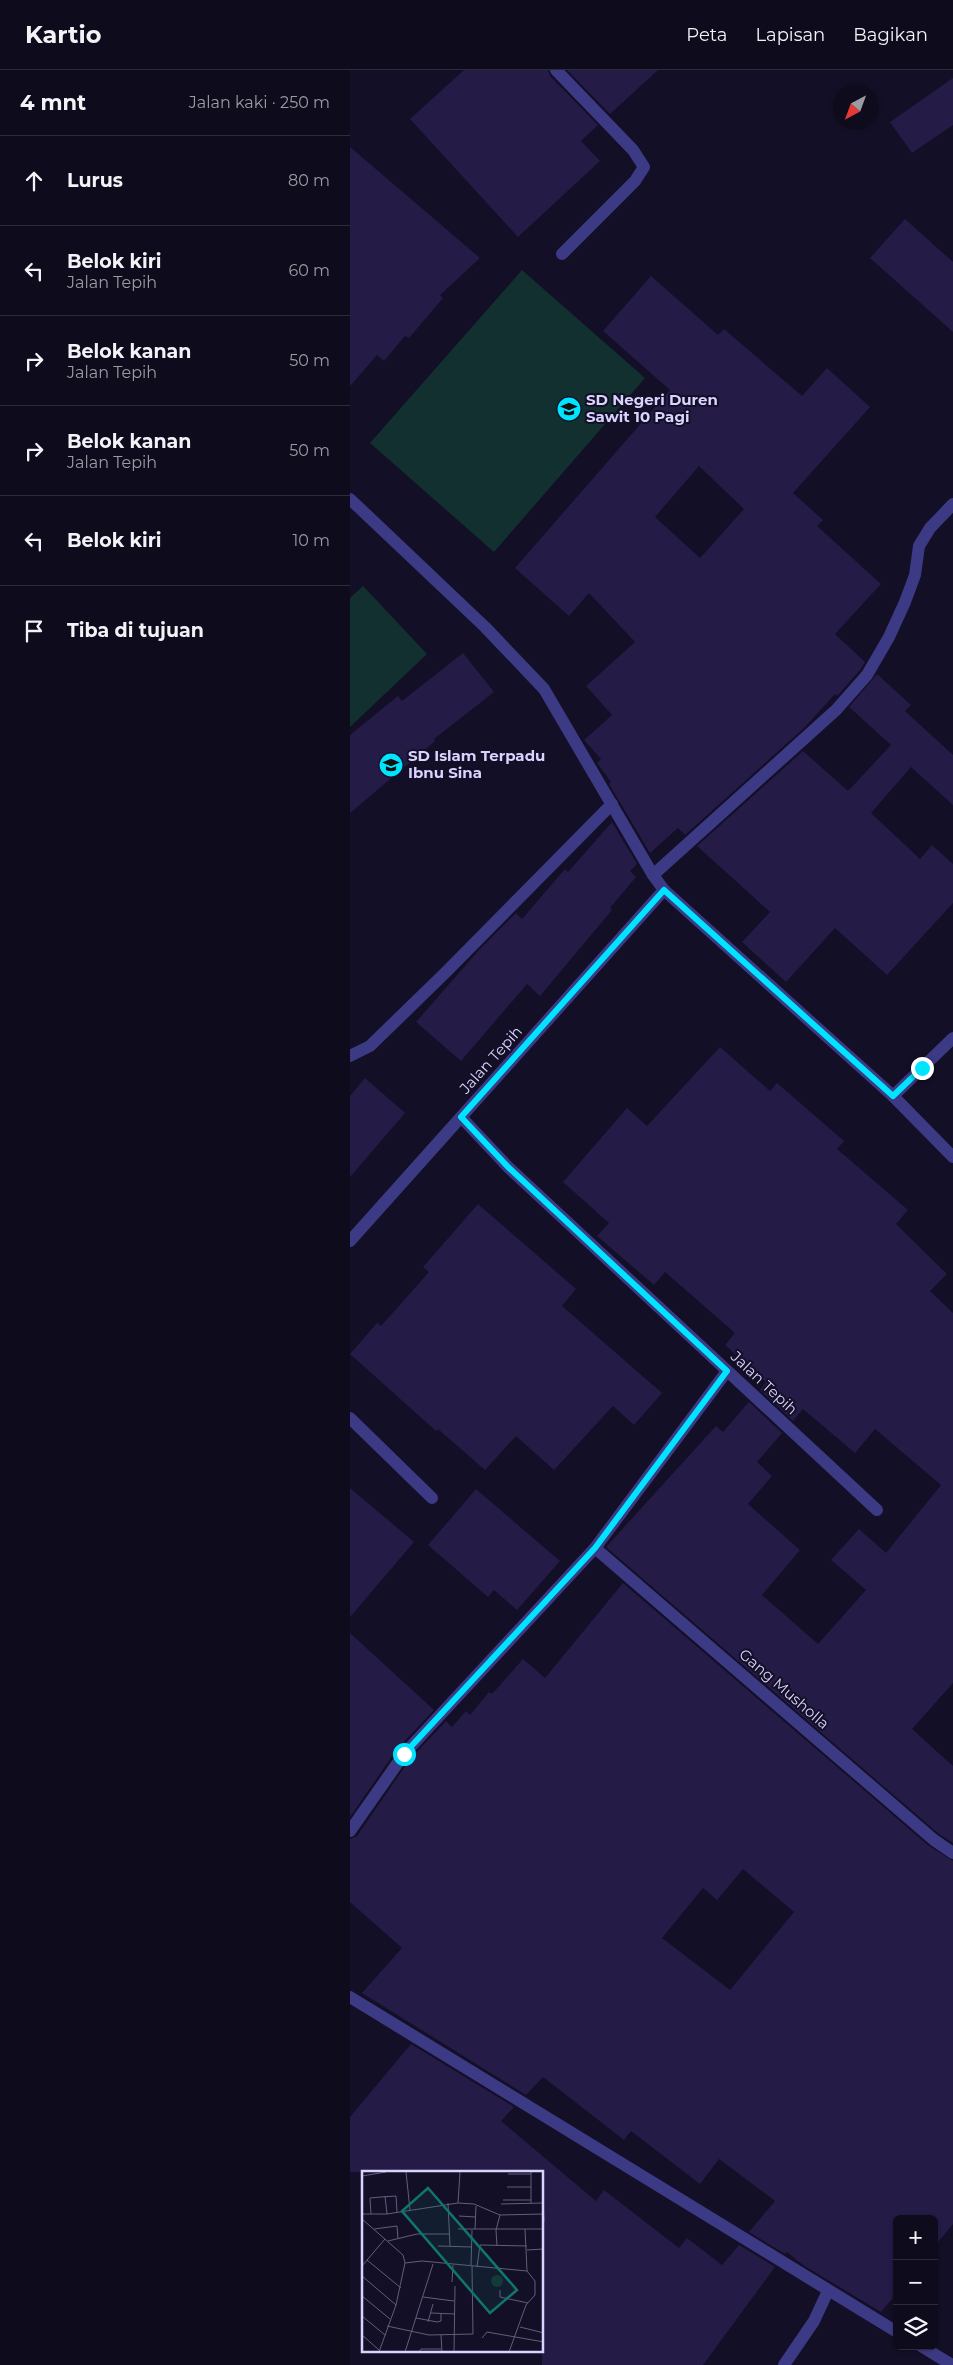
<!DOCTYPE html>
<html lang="id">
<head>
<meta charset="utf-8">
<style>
  body { margin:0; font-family:Montserrat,sans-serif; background:#1c1929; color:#f1f3f6 }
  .controls { position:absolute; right:15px; bottom:15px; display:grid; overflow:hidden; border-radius:8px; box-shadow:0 1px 4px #0004 }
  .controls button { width:45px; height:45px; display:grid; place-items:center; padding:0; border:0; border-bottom:1px solid #2e2b3b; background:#0e0b1c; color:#f1f3f6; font:25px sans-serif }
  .compass { position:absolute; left:483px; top:15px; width:45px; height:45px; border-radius:50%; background:#0e0b1c; box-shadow:0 1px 4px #0004; rotate:221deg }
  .stop { position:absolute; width:15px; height:15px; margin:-11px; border:4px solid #00e5ff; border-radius:50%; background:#fff }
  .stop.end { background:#00e5ff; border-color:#fff; box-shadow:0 1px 5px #0008 }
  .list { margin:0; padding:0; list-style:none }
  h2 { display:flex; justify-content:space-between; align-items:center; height:65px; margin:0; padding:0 20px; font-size:21px }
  h2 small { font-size:16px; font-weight:400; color:#9b9ba3 }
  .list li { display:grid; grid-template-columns:32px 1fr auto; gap:15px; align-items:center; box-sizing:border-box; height:90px; padding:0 20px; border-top:1px solid #2e2b3b }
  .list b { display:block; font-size:19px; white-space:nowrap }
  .list p { margin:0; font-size:16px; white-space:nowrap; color:#9b9ba3 }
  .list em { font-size:16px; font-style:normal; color:#9b9ba3 }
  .icon { flex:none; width:28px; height:28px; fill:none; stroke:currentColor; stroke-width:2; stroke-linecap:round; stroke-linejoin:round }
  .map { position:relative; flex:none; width:603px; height:2295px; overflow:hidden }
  header { display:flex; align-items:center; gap:30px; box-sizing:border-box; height:70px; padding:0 25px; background:#0e0b1c; border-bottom:1px solid #2e2b3b }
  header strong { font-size:24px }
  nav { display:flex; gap:28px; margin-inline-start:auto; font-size:18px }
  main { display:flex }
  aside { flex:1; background:#0e0b1c }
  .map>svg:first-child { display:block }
  .green { fill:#12302f }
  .building { fill:#241b47; fill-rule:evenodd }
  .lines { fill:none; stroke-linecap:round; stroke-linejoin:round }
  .street { stroke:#3d3a85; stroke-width:12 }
  .route { stroke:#00e5ff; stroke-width:6 }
  .labels { text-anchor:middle; stroke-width:4; stroke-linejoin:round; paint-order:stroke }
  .poi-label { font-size:15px; font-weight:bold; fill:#d9d4ff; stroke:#130f26; text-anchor:start }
  .street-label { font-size:15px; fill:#d9d4ff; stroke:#130f26 }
  .inset-road { fill:none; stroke:#625e7d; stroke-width:1 }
  .view { fill:#0f766e; fill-opacity:0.15; stroke:#0f766e; stroke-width:2.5 }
  .inset-edge { fill:none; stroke:#d9d4ff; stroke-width:2.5 }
</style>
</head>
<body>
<header>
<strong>Kartio</strong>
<nav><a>Peta</a><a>Lapisan</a><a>Bagikan</a></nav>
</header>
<main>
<aside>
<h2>4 mnt<small>Jalan kaki · 250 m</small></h2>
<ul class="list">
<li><svg class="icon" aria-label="ahead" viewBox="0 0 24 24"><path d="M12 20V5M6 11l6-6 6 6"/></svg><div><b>Lurus</b></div><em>80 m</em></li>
<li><svg class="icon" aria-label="left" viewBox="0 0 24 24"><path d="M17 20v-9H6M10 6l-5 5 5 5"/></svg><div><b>Belok kiri</b><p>Jalan Tepih</p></div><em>60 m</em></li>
<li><svg class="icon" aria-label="right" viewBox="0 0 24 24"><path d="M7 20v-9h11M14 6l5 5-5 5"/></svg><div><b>Belok kanan</b><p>Jalan Tepih</p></div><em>50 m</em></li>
<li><svg class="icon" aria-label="right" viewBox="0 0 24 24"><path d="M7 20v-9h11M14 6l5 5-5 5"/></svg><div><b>Belok kanan</b><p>Jalan Tepih</p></div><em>50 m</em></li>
<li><svg class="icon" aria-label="left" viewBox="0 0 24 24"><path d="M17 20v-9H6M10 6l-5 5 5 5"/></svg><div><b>Belok kiri</b></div><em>10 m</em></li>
<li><svg class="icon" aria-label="arrive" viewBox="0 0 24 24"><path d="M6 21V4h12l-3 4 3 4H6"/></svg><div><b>Tiba di tujuan</b></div></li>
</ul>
</aside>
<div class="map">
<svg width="603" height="2295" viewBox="0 0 603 2295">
  <rect width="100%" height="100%" fill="#130f26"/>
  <!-- green -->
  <g class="green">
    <polygon points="172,200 295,308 144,482 20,373"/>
    <polygon points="13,516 77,584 0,657 0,528"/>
  </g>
  <!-- building -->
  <g class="building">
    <polygon points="114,0 198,0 200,6 248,55 231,71 250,91 168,167 60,49"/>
    <polygon points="217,0 308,0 260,44"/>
    <polygon points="603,8 603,55 562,83 540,52"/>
    <polygon points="0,77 130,188 90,225 93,228 59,268 55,266 34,291 27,285 0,316"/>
    <polygon points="555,149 603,192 603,262 520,188"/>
    <path d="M301,206l67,59 6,-6 78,67 25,-28 43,39 -77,86 30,27 -6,6 64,58 -46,50 30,28 -5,8 -23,26 -2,-2 -30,33 -120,108 -7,-7 -28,25 -41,-69 2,-2 -14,-19 4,-4 -17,-19 28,-25 -26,-29 49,-44 -46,-49 -20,23 -54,-48 155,-178 -67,-59zM349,396l45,43 -44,49 -45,-41z"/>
    <polygon points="113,583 144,622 84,669 85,671 0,743 0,665 48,626 52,631"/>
    <polygon points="527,604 561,635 555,641 603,685 603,735 561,697 521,743 570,789 582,775 603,794 603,833 537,905 485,858 436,912 392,872 420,842 347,776 453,681 498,721 541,675 499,637"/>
    <polygon points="262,752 287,794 280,801 286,807 260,838 262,840 190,926 177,914 111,991 66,952 129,880 166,843 172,849 215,799 218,802"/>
    <polygon points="370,977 420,1021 427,1013 494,1071 487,1079 558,1140 546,1154 597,1204 580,1221 603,1243 603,1613 562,1659 603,1696 603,1773 589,1764 256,1477 366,1356 373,1362 399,1332 432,1363 407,1392 422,1406 398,1434 450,1480 412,1525 468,1574 516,1520 481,1490 509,1459 536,1483 591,1415 525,1359 505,1383 453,1339 443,1351 410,1320 416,1312 375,1275 385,1263 315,1202 304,1215 247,1166 259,1153 213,1112 277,1038 297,1056"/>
    <polygon points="15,1008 55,1043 0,1107 0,1026"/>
    <polygon points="128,1134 226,1219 212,1236 312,1323 284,1355 263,1336 204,1400 166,1366 135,1400 88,1359 86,1361 0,1284 27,1253 31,1256 79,1202 73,1197"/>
    <polygon points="0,1418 64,1472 0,1547"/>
    <polygon points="126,1419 210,1491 167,1540 144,1520 138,1527 78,1475"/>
    <path d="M273,1513l306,263 24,15v363l-19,23v-28h-37v74l-16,19 -78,-47 -16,-13 -2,2 -36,-22 26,-31 -56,-42 -19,25 -69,-53 -7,9 -81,-63 -17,18 -164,-102 40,-45 -52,-46v-63l7,-3 53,-77 36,-38 6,6 14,-16 4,4 19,-23 3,2 31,-35 22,19zM393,1799l51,43 -64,78 -68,-52 41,-50 14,12z"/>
    <polygon points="0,1563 84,1640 47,1679 0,1747"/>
    <polygon points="61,1974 164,2037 151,2051 246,2131 254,2120 329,2178 337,2168 372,2195 389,2175 425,2197 353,2295 192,2295 192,2102 0,2102 0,2047"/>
  </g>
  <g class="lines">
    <!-- street -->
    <g class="street">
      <polyline points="206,0 283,80 294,97 285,111 212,184"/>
      <polyline points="0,429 135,557 194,619 303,805 314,820 543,1026 603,1087"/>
      <polyline points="303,805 486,640 517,605 539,567 555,532 565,505 569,476 580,458 603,434"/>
      <polyline points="0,986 20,976 96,902 262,734"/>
      <polyline points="543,1026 603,968"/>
      <polyline points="111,1047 158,1097 527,1440"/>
      <polyline points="0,1171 314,820"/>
      <polyline points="0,1348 82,1428"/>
      <polyline points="245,1478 584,1770 603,1783"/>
      <polyline points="0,1761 54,1684 245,1478 377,1301"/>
      <polyline points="0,1927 547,2262"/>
      <polyline points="571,2276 602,2295"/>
      <polyline points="434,2295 464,2251 478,2221"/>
    </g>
  </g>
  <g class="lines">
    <!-- route -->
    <polyline class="route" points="54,1684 245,1478 377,1301 158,1097 111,1047 314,820 543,1026 572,998"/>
  </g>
  <!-- icons -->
  <defs>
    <symbol id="school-disc" viewBox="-11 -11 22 22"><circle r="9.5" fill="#00e5ff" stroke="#130f26"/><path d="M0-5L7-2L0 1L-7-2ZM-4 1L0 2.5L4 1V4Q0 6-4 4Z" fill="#111"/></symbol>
  </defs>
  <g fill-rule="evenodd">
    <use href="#school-disc" x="205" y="325" width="28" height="28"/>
    <use href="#school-disc" x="27" y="681" width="28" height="28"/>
  </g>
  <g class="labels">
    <!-- poi labels -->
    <g class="poi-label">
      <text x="236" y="335">SD Negeri Duren<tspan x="236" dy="17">Sawit 10 Pagi</tspan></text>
      <text x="58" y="691">SD Islam Terpadu<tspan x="58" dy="17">Ibnu Sina</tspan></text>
    </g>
    <!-- street labels -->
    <g class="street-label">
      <text transform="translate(141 990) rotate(-48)" y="5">Jalan Tepih</text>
      <text transform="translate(414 1313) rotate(43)" y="5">Jalan Tepih</text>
      <text transform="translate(434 1619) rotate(41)" y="5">Gang Musholla</text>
    </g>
  </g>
  <!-- overview -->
  <g transform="translate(12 2101)">
    <rect width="181" height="181" fill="#130f26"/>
    <path d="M129 110a6 6 0 1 1 12 0a6 6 0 1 1-12 0Z" fill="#12302f"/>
    <path class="inset-road" d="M44,1l4,38M169,1v31M146,3h23M0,5l24,-4M145,16h24M23,25l2,18M141,29h28M86,32l2,43M96,32l2,-31M139,33l42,-1 1,18M0,43h25l71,-11 16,1 26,11M9,43l-1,-16 11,-1 15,-1 1,16M138,44l43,-1M97,45l16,1M0,48l41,36 2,8 -9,42 -17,47M12,58l23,-3 1,13M96,58h86M113,58l1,-23M26,70l29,-7h32M76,75l34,1M135,75l-1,-16 4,-15M165,79l17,-1M5,89l34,28M43,92l17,-2 105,10M109,94l1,-35M0,95l23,-27M115,96l3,-22 47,1M0,105l34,29M90,111l1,-17M138,119v7l28,6M0,125l28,23M61,126l31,4M69,142l24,1M0,145l23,19M54,147l21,4 4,-1v-7M66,151l5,-18M25,155l42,9 44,-1 -1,-68M158,156l24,6M0,164l17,15M79,164l1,17M120,167l5,-6 57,10M43,181l28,-88M57,181l2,-3h20M92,181l1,-66M147,181l17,-47 9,-10v-14l-8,-10 -2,-42"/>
    <path class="view" d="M66,17l89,102 -27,23 -88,-102z"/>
    <rect width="181" height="181" class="inset-edge"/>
  </g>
</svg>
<div class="controls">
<button>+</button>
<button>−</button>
<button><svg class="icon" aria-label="layers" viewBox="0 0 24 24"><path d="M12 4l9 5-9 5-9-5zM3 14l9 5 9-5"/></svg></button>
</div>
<svg class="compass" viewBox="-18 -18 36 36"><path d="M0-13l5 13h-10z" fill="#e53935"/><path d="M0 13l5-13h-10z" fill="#9b9ba3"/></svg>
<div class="stop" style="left:54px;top:1684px"></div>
<div class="stop end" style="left:572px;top:998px"></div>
</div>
</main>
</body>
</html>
